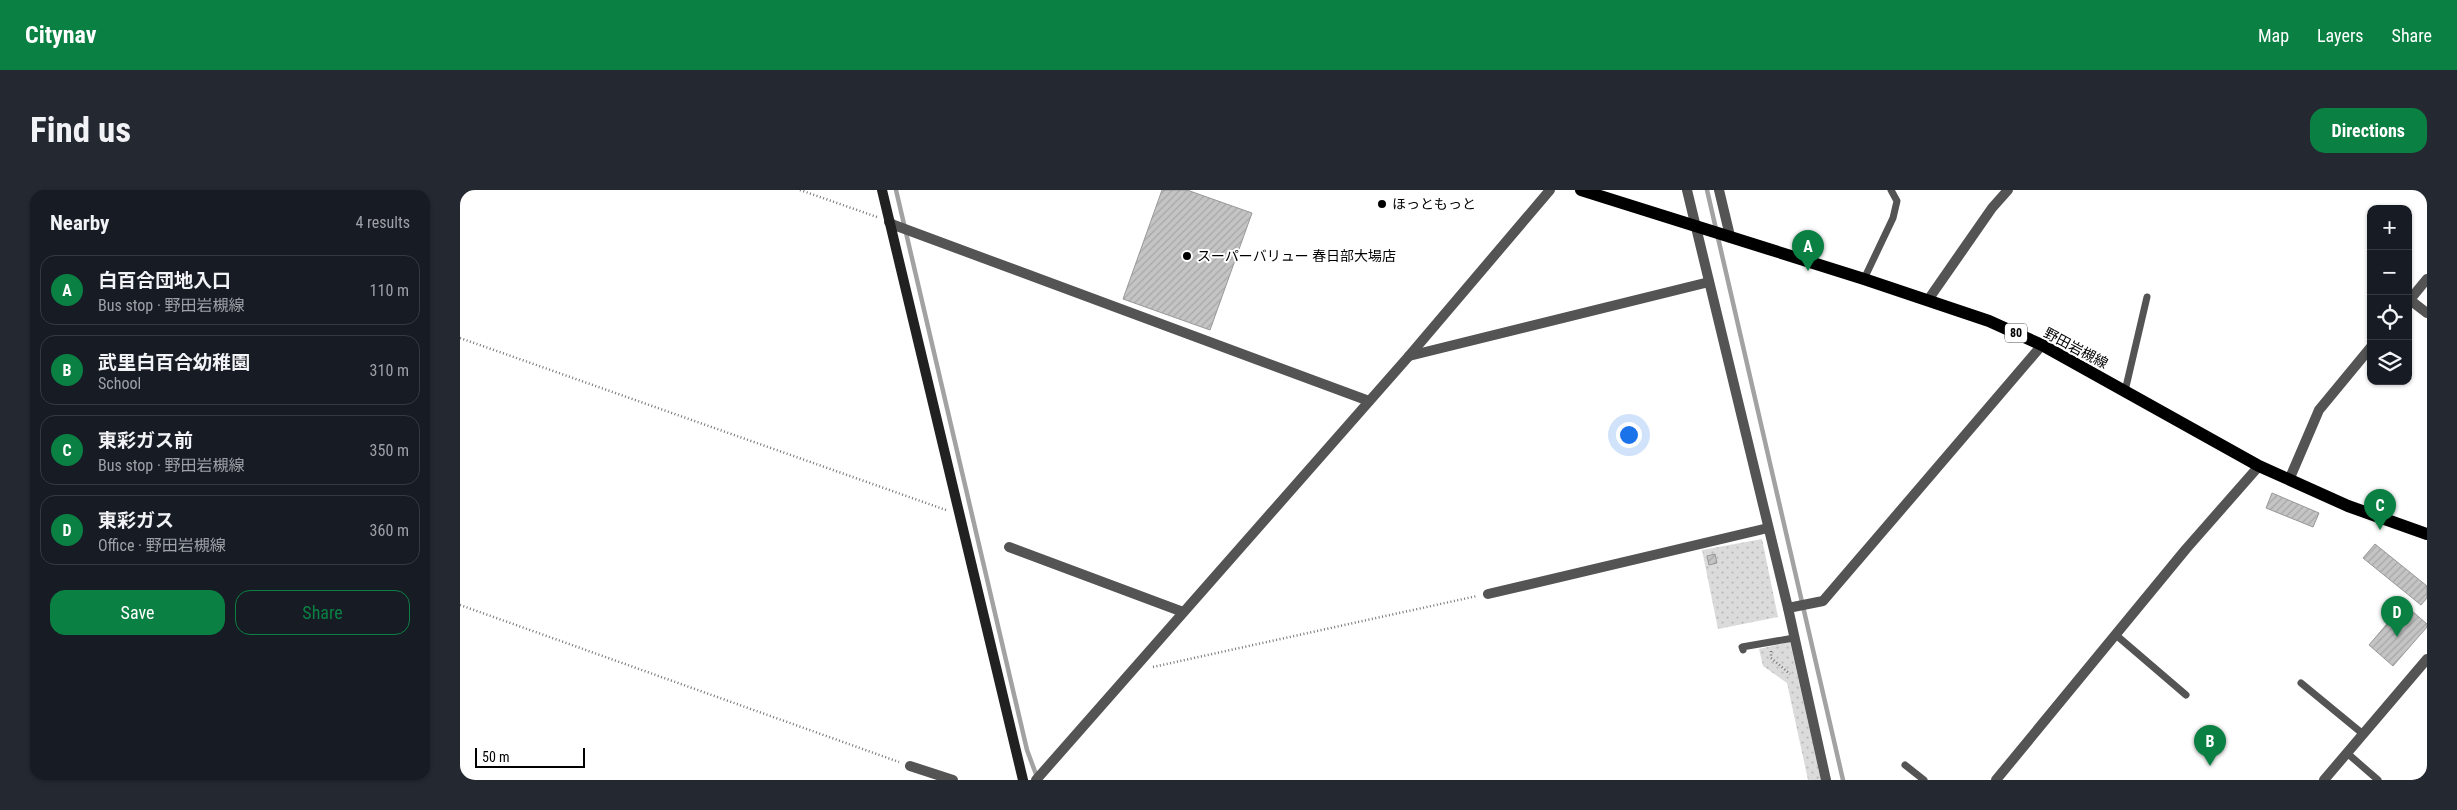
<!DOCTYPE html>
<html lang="en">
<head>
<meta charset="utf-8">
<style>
  body { margin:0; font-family:"Roboto Condensed","Noto Sans JP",sans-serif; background:#242831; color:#f1f3f6 }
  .controls { position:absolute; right:15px; top:15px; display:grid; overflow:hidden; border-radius:10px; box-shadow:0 1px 4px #0004 }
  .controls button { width:45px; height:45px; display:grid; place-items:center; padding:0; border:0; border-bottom:1px solid #363941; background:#171b24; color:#f1f3f6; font:25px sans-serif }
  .scale { position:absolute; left:15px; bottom:12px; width:110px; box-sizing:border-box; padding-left:5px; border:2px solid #000; border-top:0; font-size:14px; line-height:18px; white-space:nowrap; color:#000; -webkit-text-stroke:4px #fff; paint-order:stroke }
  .you { position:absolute; left:1168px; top:244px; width:18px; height:18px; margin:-12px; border:4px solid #fff; border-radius:50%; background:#1a73e8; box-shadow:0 0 0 8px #1a73e833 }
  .badge { display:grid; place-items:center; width:32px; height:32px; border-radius:50%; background:#0b8043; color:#fff; font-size:16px; font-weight:700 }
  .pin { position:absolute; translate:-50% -41px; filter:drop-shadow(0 1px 2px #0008) }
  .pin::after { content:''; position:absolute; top:26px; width:18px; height:15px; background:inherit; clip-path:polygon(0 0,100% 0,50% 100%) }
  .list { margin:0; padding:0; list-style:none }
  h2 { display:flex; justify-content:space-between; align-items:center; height:65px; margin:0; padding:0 20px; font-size:21px }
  h2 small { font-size:16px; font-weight:400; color:#9ea1a6 }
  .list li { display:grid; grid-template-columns:32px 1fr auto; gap:15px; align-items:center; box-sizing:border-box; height:70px; margin:0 10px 10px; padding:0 10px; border:1px solid #363941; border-radius:15px }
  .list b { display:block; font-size:19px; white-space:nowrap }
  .list p { margin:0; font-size:16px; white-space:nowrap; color:#9ea1a6 }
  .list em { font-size:16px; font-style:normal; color:#9ea1a6 }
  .actions { display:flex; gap:10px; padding:15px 20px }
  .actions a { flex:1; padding:11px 0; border:1px solid #0b8043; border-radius:15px; text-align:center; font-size:18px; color:#0b8043 }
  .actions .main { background:#0b8043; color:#fff }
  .icon { flex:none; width:28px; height:28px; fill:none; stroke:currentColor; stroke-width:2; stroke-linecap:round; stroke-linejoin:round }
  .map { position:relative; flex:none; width:1967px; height:590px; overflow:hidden; border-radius:15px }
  header { display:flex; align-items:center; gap:30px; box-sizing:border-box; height:70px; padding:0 25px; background:#0b8043; color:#fff }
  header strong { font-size:24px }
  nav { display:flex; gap:28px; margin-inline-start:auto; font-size:18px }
  .intro { display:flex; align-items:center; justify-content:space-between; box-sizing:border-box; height:120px; padding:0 30px }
  h1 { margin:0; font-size:35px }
  .button { padding:12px 22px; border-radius:15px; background:#0b8043; color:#fff; font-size:18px; font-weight:700 }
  main { display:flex; gap:30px; padding:0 30px }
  aside { flex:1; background:#171b24; border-radius:15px; box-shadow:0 1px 4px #0004 }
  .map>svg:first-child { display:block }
  .grass { fill:url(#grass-dots) }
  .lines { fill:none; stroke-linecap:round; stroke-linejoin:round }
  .stream { stroke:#a2a2a2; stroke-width:4.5 }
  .building { fill:url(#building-hatch); stroke:#989898 }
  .path { stroke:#767676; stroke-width:2.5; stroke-dasharray:1 2.5; stroke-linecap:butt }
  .lane { stroke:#545454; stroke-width:7 }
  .street { stroke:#545454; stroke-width:10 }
  .secondary { stroke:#212121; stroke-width:10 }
  .primary { stroke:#000; stroke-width:12 }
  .poi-dot { fill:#000; stroke:#fff; stroke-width:2 }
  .labels { text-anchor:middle; stroke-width:4; stroke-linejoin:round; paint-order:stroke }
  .shield { fill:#fff; stroke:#4c4c4c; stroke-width:1 }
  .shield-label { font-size:12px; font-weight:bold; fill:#000 }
  .poi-label { font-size:14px; fill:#000; stroke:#fff; text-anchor:start }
  .street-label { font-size:14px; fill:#000; stroke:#fff }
</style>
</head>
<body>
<header>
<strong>Citynav</strong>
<nav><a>Map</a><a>Layers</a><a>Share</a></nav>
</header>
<div class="intro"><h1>Find us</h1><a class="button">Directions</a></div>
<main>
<aside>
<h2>Nearby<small>4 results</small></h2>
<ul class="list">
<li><span class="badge">A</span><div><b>白百合団地入口</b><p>Bus stop · 野田岩槻線</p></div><em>110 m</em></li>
<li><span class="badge">B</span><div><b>武里白百合幼稚園</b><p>School</p></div><em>310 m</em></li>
<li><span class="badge">C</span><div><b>東彩ガス前</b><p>Bus stop · 野田岩槻線</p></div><em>350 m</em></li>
<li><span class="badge">D</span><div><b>東彩ガス</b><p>Office · 野田岩槻線</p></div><em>360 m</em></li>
</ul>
<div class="actions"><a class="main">Save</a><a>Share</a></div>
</aside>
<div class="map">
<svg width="1967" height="590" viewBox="0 0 1967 590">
  <defs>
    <pattern id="grass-dots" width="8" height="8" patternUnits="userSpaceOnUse" patternTransform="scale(1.25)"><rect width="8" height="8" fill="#dbdbdb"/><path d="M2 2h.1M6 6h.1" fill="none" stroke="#bababa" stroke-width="1.8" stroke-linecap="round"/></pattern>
    <pattern id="building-hatch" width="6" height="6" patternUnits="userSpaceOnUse" patternTransform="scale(1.25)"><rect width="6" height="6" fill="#c4c4c4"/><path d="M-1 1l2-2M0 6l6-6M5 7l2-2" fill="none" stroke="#a7a7a7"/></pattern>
  </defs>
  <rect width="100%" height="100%" fill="#fff"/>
  <!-- grass -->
  <g class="grass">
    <polygon points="1302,349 1318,427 1258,439 1242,360"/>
    <polygon points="1330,452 1361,590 1348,590 1327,493 1303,476 1299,459"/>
  </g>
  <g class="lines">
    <!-- stream -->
    <g class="stream">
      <polyline points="436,0 567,560 577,587"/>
      <polyline points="1247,0 1383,590"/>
    </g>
  </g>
  <!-- building -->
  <g class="building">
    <polygon points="702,0 727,0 792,23 750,140 663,109"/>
    <polygon points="1812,303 1859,323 1853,337 1806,318"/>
    <polygon points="1915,354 1967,396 1967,408 1961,415 1903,368"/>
    <polygon points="1255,364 1257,373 1249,375 1247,366"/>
    <polygon points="1944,414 1967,434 1967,437 1933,476 1909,455"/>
  </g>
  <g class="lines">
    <!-- path -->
    <g class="path">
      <polyline points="340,0 417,27"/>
      <polyline points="0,148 486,320"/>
      <polyline points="0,415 439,572"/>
      <polyline points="1311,461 1311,468 1330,484"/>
      <polyline points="693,477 1017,406"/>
    </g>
    <!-- lane -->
    <g class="lane">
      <polyline points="1404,89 1433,28 1437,11 1431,0"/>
      <polyline points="1665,201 1687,107"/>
      <polyline points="1656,445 1726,505"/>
      <polyline points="1283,460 1282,457 1334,448"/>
      <polyline points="1841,493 1903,544"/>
      <polyline points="1887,563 1918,590"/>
      <polyline points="1445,575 1464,590"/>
    </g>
    <!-- street -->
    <g class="street">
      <polyline points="1227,0 1328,418 1366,590"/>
      <polyline points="1259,0 1270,46"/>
      <polyline points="429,32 434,35 909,211"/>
      <polyline points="1468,110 1532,18 1548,0"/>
      <polyline points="1950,110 1967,123"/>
      <polyline points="1948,112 1967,89"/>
      <polyline points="949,166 1249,92"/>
      <polyline points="1829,290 1859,220 1911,157"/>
      <polyline points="549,357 723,422"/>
      <polyline points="1028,404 1308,338"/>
      <polyline points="1328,418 1363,411 1582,155"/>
      <polyline points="450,576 493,590"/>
      <polyline points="576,590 949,166 1090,0"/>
      <polyline points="1536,590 1726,359 1799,276"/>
      <polyline points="1864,590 1967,469"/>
    </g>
    <!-- secondary -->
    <polyline class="secondary" points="422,0 563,590"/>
    <!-- primary -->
    <polyline class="primary" points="1121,0 1404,89 1529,131 1582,155 1799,276 1888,316 1967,344"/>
  </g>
  <!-- markers -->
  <g class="poi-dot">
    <circle cx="922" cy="14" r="5"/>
    <circle cx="727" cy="66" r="5"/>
  </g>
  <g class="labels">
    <!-- shield labels -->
    <rect class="shield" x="1545" y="133.5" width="22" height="19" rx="4"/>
    <g class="shield-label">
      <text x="1556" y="147">80</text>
    </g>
    <!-- poi labels -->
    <g class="poi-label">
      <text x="932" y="19">ほっともっと</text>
      <text x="737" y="71">スーパーバリュー 春日部大場店</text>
    </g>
    <!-- street labels -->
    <g class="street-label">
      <text transform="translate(1616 158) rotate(28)" y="5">野田岩槻線</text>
    </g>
  </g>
</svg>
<div class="controls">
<button>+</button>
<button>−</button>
<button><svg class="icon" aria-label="locate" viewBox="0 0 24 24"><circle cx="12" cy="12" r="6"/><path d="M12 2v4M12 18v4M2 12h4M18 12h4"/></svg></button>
<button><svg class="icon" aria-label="layers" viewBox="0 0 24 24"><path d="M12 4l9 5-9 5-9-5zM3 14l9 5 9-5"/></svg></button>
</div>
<div class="scale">50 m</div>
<div class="you"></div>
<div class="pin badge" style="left:1348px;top:81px">A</div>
<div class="pin badge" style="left:1750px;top:576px">B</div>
<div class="pin badge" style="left:1920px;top:340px">C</div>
<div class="pin badge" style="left:1937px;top:447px">D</div>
</div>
</main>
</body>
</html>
